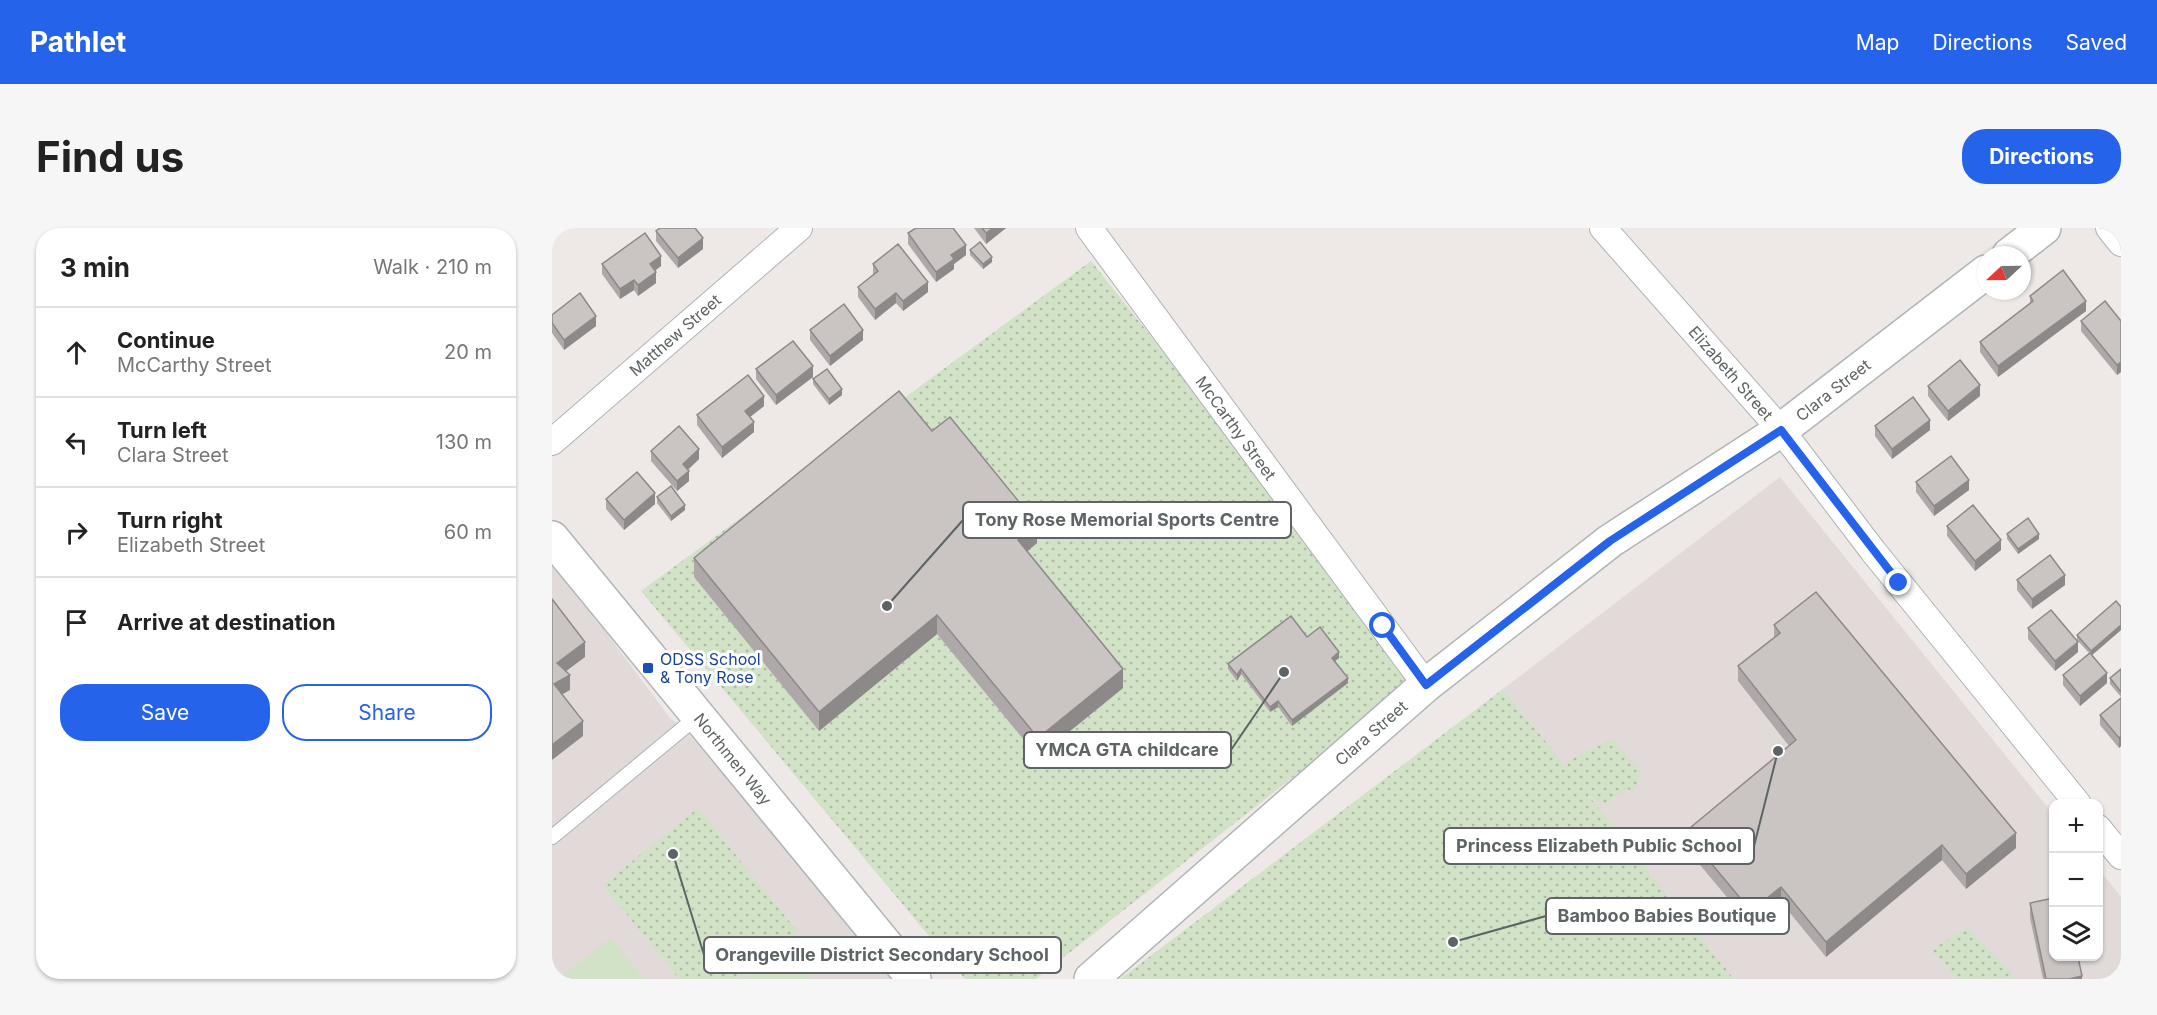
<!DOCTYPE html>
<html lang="en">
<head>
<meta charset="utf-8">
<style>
  body { margin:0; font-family:Inter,sans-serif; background:#f6f6f6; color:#222 }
  .controls { position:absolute; right:18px; bottom:18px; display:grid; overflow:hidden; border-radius:12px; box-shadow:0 2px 4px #0004 }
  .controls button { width:54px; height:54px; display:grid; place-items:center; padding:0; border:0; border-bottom:2px solid #e0e0e0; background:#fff; color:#222; font:30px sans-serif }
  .compass { position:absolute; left:1425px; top:18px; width:54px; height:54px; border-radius:50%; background:#fff; box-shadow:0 2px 4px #0004; rotate:248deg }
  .stop { position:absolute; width:18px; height:18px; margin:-14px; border:4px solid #2563eb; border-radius:50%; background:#fff }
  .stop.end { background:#2563eb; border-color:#fff; box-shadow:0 2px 6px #0008 }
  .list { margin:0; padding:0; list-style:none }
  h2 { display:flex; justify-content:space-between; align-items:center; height:78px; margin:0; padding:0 24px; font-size:26px }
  h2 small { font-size:20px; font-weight:400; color:#767676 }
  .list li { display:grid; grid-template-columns:39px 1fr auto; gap:18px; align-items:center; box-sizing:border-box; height:90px; padding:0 24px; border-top:2px solid #e0e0e0 }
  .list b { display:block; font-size:22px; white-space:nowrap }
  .list p { margin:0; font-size:20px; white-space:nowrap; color:#767676 }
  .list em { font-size:20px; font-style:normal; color:#767676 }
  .actions { display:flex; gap:12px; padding:18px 24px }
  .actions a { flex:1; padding:14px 0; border:2px solid #2563eb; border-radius:24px; text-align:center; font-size:21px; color:#2563eb }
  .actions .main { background:#2563eb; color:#fff }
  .icon { flex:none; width:33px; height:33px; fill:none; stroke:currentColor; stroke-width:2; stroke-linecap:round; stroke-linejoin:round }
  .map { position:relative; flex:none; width:1569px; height:751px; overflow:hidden; border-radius:24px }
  header { display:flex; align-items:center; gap:36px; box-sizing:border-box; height:84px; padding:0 30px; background:#2563eb; color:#fff }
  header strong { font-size:28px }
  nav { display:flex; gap:33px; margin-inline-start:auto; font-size:21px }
  .intro { display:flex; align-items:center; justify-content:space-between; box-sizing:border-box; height:144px; padding:0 36px }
  h1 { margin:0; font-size:42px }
  .button { padding:15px 27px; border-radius:24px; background:#2563eb; color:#fff; font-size:21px; font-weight:700 }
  main { display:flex; gap:36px; padding:0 36px }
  aside { flex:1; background:#fff; border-radius:24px; box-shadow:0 2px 4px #0004 }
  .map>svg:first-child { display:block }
  .education { fill:#e1dad8 }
  .green { fill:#d1e2c6 }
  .park { fill:url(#park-dots) }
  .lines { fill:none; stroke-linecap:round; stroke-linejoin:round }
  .lane-casing { stroke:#afb3b4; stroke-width:16 }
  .street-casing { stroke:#afb3b4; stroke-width:28 }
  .secondary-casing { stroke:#b0b5b7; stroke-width:36 }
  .lane { stroke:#fff; stroke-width:14 }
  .street { stroke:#fff; stroke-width:26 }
  .secondary { stroke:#fff; stroke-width:33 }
  .wall { fill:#aea9a8 }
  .shaded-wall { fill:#8d8988 }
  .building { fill:#cac4c3; stroke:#8d8988; stroke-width:1.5 }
  .route { stroke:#2563eb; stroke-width:8 }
  .transit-dot { fill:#1a4fb4; stroke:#fff; stroke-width:2 }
  .labels { text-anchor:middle; stroke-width:6; stroke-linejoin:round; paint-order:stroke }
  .street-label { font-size:16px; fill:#5e6365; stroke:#fff }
  .transit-label { font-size:16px; fill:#164399; stroke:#fff; text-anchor:start }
  .leader { fill:none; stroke:#5e6365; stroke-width:2 }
  .callout-dot { fill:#5e6365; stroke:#fff; stroke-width:2 }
  .callout { fill:#fff; stroke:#5e6365; stroke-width:2 }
  .callout-label { font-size:18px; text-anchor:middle; font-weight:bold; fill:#5e6365 }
</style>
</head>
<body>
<header>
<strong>Pathlet</strong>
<nav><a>Map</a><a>Directions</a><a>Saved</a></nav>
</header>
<div class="intro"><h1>Find us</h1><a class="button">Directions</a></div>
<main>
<aside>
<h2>3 min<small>Walk · 210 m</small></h2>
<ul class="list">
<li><svg class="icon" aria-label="ahead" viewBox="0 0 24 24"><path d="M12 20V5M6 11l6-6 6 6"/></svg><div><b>Continue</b><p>McCarthy Street</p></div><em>20 m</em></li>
<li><svg class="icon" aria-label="left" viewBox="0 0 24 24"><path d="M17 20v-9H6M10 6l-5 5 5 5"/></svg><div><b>Turn left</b><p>Clara Street</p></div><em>130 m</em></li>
<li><svg class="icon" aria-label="right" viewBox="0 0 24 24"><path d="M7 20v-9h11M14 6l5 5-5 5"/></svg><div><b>Turn right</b><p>Elizabeth Street</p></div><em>60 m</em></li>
<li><svg class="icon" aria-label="arrive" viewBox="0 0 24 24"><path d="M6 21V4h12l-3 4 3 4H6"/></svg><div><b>Arrive at destination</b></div></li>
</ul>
<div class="actions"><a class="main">Save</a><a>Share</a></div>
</aside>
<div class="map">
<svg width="1569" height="751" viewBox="0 0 1569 751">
  <defs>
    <pattern id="park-dots" width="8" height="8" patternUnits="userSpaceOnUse" patternTransform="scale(1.5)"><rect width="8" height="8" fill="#d1e2c6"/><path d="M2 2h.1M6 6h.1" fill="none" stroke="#adbba4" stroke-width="1.8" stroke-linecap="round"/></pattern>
  </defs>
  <rect width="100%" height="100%" fill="#eee9e6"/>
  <!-- education -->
  <g class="education">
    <polygon points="1228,249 1501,586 1502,728 1546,728 1547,641 1569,669 1569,751 1182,751 951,461"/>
    <polygon points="0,332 118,490 132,501 350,751 0,751"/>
  </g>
  <!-- green -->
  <g class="green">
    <polygon points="59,710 92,751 5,751"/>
    <polygon points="235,716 260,751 190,751"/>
  </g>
  <!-- park -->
  <g class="park">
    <polygon points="539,33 870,448 484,751 413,751 89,363"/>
    <polygon points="951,461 1014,539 1016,533 1060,511 1089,544 1082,564 1076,561 1052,576 1036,567 1182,751 568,751"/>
    <polygon points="146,580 245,703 185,751 127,751 51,657"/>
    <polygon points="1415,699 1464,750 1406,751 1380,722"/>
  </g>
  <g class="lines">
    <defs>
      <polyline id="lane" points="0,609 146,488"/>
      <g id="street">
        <polyline points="537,0 874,457"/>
        <polyline points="1051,0 1229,202 1321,323 1526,576"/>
        <polyline points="1557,0 1569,15"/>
        <polyline points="0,214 247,0"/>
        <polyline points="1546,600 1569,628"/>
      </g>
      <g id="secondary">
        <polyline points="1457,27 1492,0"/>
        <polyline points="0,310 362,751"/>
        <polyline points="539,751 874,457 1058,313 1229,202 1434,44"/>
      </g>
    </defs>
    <!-- lane casing -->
    <use href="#lane" class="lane-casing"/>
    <!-- street casing -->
    <use href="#street" class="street-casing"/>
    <!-- secondary casing -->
    <use href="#secondary" class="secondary-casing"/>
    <!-- lane -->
    <use href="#lane" class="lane"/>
    <!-- street -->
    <use href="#street" class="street"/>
    <!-- secondary -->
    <use href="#secondary" class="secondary"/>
  </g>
  <!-- wall -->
  <g class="wall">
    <polygon points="422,0 454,0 434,16"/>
    <polygon points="104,3 151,21 126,40 104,13"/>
    <polygon points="356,5 414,27 402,36 402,41 384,54 356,16"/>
    <polygon points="418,22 440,34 431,41 418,27"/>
    <polygon points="50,36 109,38 103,43 104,55 86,68 82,62 68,71 50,46"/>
    <polygon points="321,36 376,64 351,83 344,75 323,92 306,69 306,59 321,47"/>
    <polygon points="1478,68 1534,83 1446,149 1428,124 1428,114 1478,76"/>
    <polygon points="0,87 44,98 12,122 0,105"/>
    <polygon points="1529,93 1569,93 1569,144 1565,147 1529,103"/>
    <polygon points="258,102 311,112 278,138 258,112"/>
    <polygon points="204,141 261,149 224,177 204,151"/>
    <polygon points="261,151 290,167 277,177 261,156"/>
    <polygon points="1376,158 1428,168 1396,193 1376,168"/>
    <polygon points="212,178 198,189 202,204 170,230 145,197 145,187"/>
    <polygon points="1323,198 1378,202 1340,231 1323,208"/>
    <polygon points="380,203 485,315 475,323 571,460 486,529 385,406 267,503 142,349 142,330"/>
    <polygon points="99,223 147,231 136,242 137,253 125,263 99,233"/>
    <polygon points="1364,254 1417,262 1382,288 1364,264"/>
    <polygon points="105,269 133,282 119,293 105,275"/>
    <polygon points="54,271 103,276 72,302 54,281"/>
    <polygon points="1395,298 1449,322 1423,343 1395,308"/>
    <polygon points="1455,306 1487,311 1466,326 1455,311"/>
    <polygon points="1465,352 1513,357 1480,381 1465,362"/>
    <polygon points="1569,379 1569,402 1540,427 1555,455 1528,478 1511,457 1511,447 1537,425 1525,412 1525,407"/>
    <polygon points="1222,397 1464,620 1414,661 1390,632 1274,729 1229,674 1199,698 1133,619 1133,604 1237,518 1186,453 1186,438 1222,410"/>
    <polygon points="1476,400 1526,424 1503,443 1476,411"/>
    <polygon points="755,409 787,430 783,433 796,455 740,498 726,479 718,484 689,446 685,453 676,441 676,436"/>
    <polygon points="1569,441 1569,469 1558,456 1558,450"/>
    <polygon points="1569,470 1569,518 1567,520 1548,497 1548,487"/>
    <polygon points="1478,675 1530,751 1491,751 1478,690"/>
  </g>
  <!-- shaded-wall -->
  <g class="shaded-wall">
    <polygon points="441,0 454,0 434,16 434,5"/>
    <polygon points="151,10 151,21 126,40 126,30"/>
    <polygon points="414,17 414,27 402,36 402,41 384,54 384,44 399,27"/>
    <polygon points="109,28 109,38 98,46 98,36"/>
    <polygon points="440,29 440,34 431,41 431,36"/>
    <polygon points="104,44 104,55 86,68 86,57"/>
    <polygon points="82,52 82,62 68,71 68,61"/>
    <polygon points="376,54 376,64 351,83 351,73"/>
    <polygon points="344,65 344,75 323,92 323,81"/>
    <polygon points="1534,73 1534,83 1446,149 1446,138"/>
    <polygon points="44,88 44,98 12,122 12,112"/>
    <polygon points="311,102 311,112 278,138 278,128"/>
    <polygon points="1569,134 1569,144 1565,147 1565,137"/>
    <polygon points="261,138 261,149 224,177 224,167"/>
    <polygon points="1428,157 1428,168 1396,193 1396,183"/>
    <polygon points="290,161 290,167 277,177 277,171"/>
    <polygon points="212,168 212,178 193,193 193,183"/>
    <polygon points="1378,192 1378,202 1340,231 1340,221"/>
    <polygon points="202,194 202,204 170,230 170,219"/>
    <polygon points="147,221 147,231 131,246 131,236"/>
    <polygon points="137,243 137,253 125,263 125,253"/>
    <polygon points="1417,252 1417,262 1382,288 1382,278"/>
    <polygon points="103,265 103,276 72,302 72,292"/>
    <polygon points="133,277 133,282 119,293 119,288"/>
    <polygon points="485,296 485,315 466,331 466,312"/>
    <polygon points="1487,306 1487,311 1466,326 1466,321"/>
    <polygon points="1449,312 1449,322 1423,343 1423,333"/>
    <polygon points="1513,347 1513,357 1480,381 1480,371"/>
    <polygon points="385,387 385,406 267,503 267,484"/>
    <polygon points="1569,397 1569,402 1539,428 1539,423"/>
    <polygon points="33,414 33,429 5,450 5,435"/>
    <polygon points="1526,414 1526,424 1503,443 1503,433"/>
    <polygon points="787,424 787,430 780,435 780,430"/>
    <polygon points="571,441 571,460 486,529 486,510"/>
    <polygon points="689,441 689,446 685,453 685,447"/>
    <polygon points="1555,445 1555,455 1528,478 1528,468"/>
    <polygon points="18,447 18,462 2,471 2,456"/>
    <polygon points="796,450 796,455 740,498 740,492"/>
    <polygon points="726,473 726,479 718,484 718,479"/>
    <polygon points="31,493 31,508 0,532 0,517"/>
    <polygon points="1569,508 1569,518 1567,520 1567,510"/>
    <polygon points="1464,605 1464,620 1414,661 1414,646"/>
    <polygon points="1390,617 1390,632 1274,729 1274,714"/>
    <polygon points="1229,659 1229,674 1199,698 1199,683"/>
    <polygon points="1530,748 1530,751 1517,751"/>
  </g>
  <!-- building -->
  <g class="building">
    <polygon points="108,0 143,0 151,10 126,30 104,3"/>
    <polygon points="364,0 401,0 414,17 399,27 402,31 384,44 356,5"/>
    <polygon points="430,0 441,0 434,5"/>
    <polygon points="93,5 109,28 98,36 104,44 86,57 82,52 68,61 50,36"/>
    <polygon points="428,14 440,29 431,36 418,22"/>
    <polygon points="346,16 376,54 351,73 344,65 323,81 306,59 326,43 321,36"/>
    <polygon points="1511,42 1534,73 1446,138 1428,114 1481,73 1478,68"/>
    <polygon points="28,65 44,88 12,112 0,95 0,87"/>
    <polygon points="1553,73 1569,93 1569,134 1565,137 1529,93"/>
    <polygon points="292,76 311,102 278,128 258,102"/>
    <polygon points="241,113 261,138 224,167 204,141"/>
    <polygon points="1408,132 1428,157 1396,183 1376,158"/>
    <polygon points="275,141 290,161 277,171 261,151"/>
    <polygon points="196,147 212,168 193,183 202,194 170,219 145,187"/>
    <polygon points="347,163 380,203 398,189 485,296 466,312 571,441 486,510 385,387 267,484 142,330"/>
    <polygon points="1361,169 1378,192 1340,221 1323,198"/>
    <polygon points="127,198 147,221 131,236 137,243 125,253 99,223"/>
    <polygon points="1399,228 1417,252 1382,278 1364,254"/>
    <polygon points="85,244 103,265 72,292 54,271"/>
    <polygon points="119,258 133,277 119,288 105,269"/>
    <polygon points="1421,277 1449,312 1423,333 1395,298"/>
    <polygon points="1476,290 1487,306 1466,321 1455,306"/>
    <polygon points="1498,327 1513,347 1480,371 1465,352"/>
    <polygon points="1264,364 1464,605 1414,646 1390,617 1274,714 1229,659 1199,683 1133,604 1244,512 1186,438 1228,405 1222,397"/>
    <polygon points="0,371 33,414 5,435 18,447 2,456 31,493 0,517"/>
    <polygon points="1564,373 1569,379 1569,397 1539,423 1525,407"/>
    <polygon points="1499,382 1526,414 1503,433 1476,400"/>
    <polygon points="739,388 755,409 768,399 787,424 780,430 796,450 740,492 726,473 718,479 689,441 685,447 676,436"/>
    <polygon points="1538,425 1555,445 1528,468 1511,447"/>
    <polygon points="1569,441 1569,464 1558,450"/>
    <polygon points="1569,470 1569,508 1567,510 1548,487"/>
    <polygon points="1502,670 1502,729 1526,729 1530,748 1517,751 1494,751 1478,675"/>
  </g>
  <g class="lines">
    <!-- route -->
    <polyline class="route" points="831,398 874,457 1058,313 1229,202 1347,355"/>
  </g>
  <!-- markers -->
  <rect class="transit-dot" x="90" y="434" width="12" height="12" rx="3"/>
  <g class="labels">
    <!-- street labels -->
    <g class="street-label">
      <text transform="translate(123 107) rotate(-41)" y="6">Matthew Street</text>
      <text transform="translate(1179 145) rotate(49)" y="6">Elizabeth Street</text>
      <text transform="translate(1281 162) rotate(-38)" y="6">Clara Street</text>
      <text transform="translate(684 200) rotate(54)" y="6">McCarthy Street</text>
      <text transform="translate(819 505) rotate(-41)" y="6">Clara Street</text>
      <text transform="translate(181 531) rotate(51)" y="6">Northmen Way</text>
    </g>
    <!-- transit labels -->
    <g class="transit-label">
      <text x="108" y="437">ODSS School<tspan x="108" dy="18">&amp; Tony Rose</tspan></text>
    </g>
  </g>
  <!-- callouts -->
  <path class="leader" d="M335 378L411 292M732 444L679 522M1226 523L1202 618M901 714L994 688M121 626L152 727"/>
  <g class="callout-dot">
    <circle cx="335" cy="378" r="6"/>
    <circle cx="732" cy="444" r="6"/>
    <circle cx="1226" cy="523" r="6"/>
    <circle cx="901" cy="714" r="6"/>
    <circle cx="121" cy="626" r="6"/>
  </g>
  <g class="callout">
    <rect x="411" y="274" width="328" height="36" rx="6"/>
    <rect x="472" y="504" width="207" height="36" rx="6"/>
    <rect x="892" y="600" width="310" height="36" rx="6"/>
    <rect x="994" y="670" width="243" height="36" rx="6"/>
    <rect x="152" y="709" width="357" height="36" rx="6"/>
  </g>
  <g class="callout-label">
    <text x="575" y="298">Tony Rose Memorial Sports Centre</text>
    <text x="575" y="528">YMCA GTA childcare</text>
    <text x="1047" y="624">Princess Elizabeth Public School</text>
    <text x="1115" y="694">Bamboo Babies Boutique</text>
    <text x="330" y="733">Orangeville District Secondary School</text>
  </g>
</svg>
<div class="controls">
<button>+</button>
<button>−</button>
<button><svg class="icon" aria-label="layers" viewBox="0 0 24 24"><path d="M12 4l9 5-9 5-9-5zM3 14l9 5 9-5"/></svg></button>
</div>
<svg class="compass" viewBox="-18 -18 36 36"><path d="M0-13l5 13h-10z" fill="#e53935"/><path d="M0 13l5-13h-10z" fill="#767676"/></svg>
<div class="stop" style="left:831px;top:398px"></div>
<div class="stop end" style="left:1347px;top:355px"></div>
</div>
</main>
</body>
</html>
